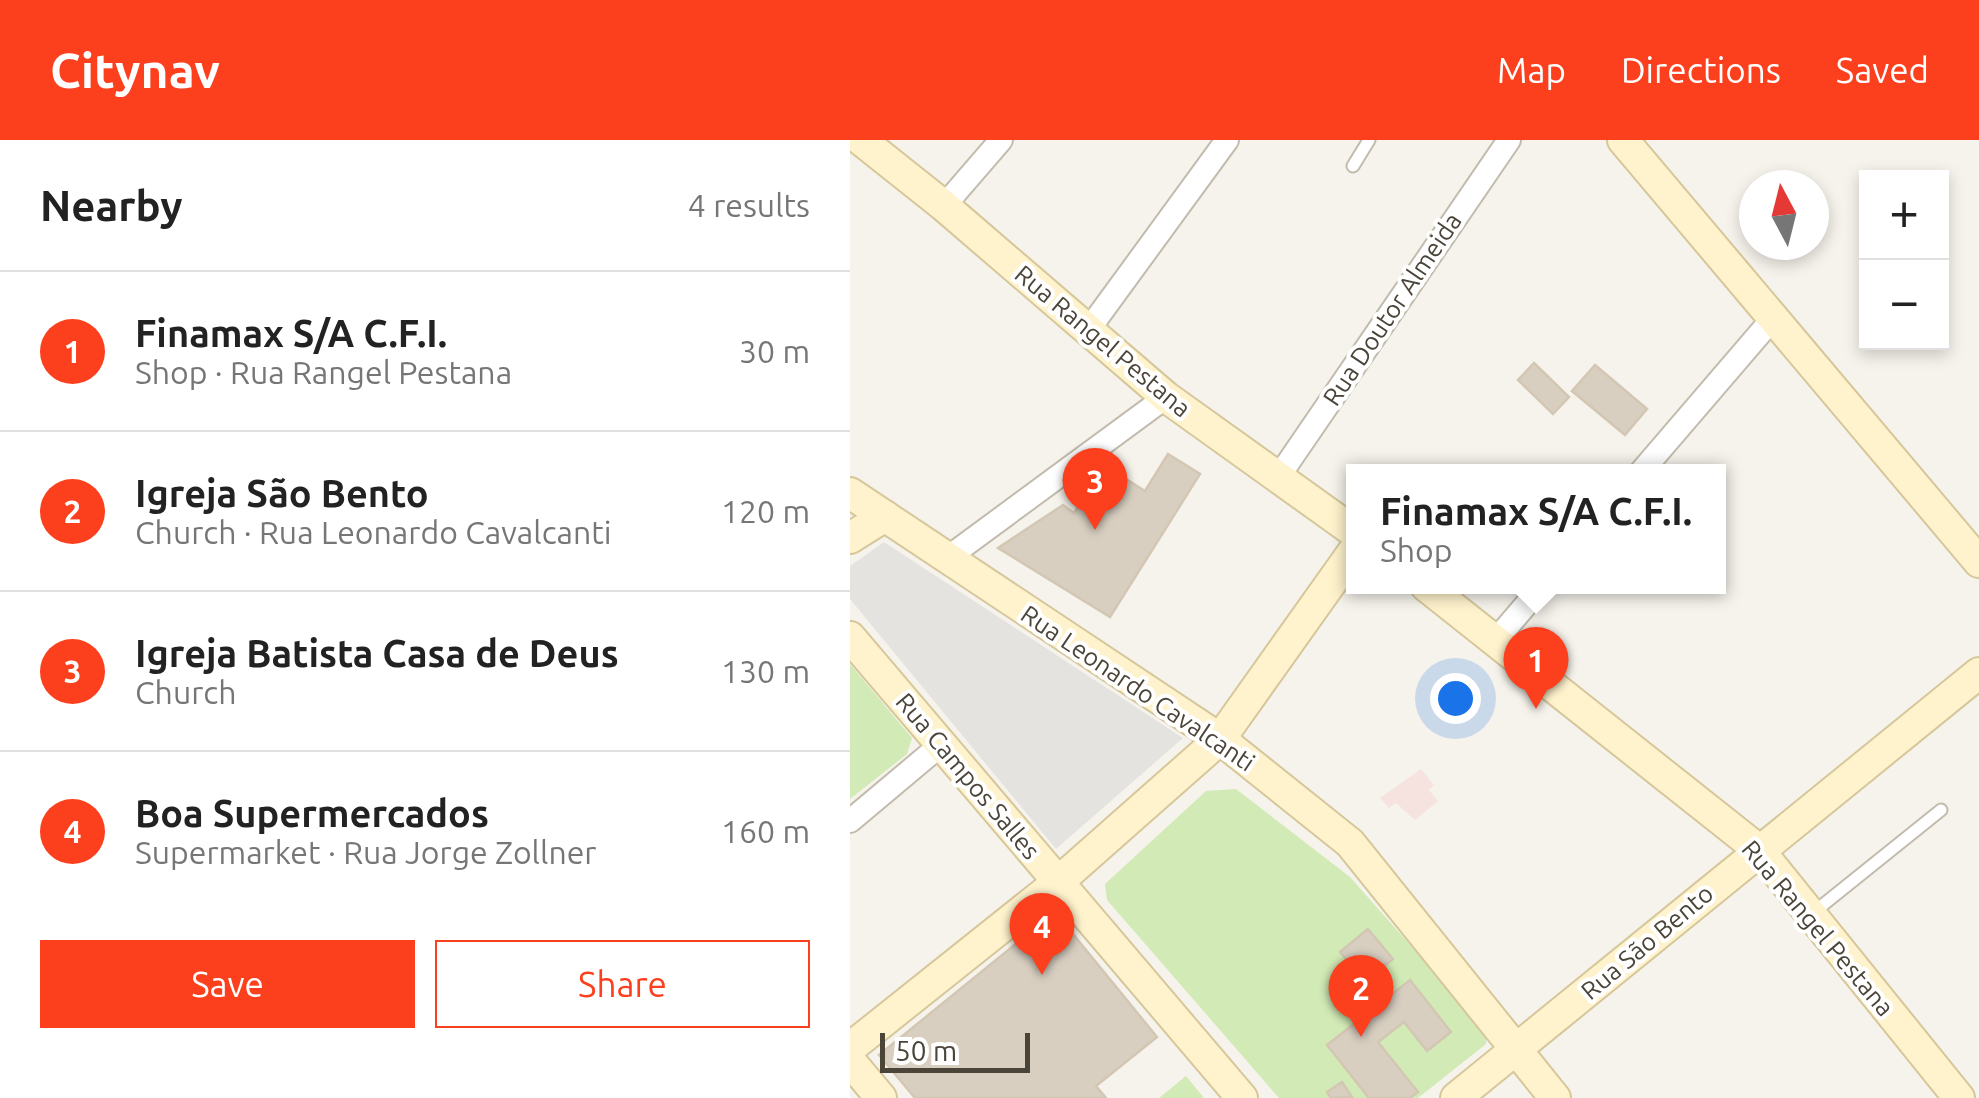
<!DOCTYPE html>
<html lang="en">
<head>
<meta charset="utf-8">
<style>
  body { margin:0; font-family:Ubuntu,sans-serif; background:#f6f6f6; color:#222 }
  .controls { position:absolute; right:30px; top:30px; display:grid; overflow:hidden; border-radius:0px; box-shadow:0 5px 15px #0003 }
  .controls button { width:90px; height:90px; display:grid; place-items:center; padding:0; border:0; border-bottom:2px solid #e0e0e0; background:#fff; color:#222; font:50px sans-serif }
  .compass { position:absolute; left:889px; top:30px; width:90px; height:90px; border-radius:50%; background:#fff; box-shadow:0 5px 15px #0003; rotate:353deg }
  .scale { position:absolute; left:30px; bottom:25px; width:150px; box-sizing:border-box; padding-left:10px; border:5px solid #4b4439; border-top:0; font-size:28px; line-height:35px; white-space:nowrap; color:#4b4439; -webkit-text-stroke:8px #fff; paint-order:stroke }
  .you { position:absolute; left:605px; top:558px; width:35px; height:35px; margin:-25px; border:8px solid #fff; border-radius:50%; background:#1a73e8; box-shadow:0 0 0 15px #1a73e833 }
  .badge { display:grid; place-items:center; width:65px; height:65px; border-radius:50%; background:#fc3f1d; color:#fff; font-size:32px; font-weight:700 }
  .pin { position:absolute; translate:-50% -82px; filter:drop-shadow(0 2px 5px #0008) }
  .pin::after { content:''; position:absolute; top:52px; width:35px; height:30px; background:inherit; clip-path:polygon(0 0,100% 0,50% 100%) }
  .popup { position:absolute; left:496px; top:324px; width:380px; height:130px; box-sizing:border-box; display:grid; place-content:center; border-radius:0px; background:#fff; filter:drop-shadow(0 2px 8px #0005); font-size:32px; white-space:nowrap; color:#767676 }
  .popup b { font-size:38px; color:#222 }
  .popup::after { content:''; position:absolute; left:50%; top:100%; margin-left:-20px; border:20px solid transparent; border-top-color:#fff }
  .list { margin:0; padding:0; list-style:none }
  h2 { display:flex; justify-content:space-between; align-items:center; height:130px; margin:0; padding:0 40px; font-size:42px }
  h2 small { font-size:32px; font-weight:400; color:#767676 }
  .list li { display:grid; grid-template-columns:65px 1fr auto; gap:30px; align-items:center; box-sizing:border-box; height:160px; padding:0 40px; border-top:2px solid #e0e0e0 }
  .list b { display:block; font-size:38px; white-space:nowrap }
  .list p { margin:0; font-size:32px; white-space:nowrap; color:#767676 }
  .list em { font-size:32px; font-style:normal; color:#767676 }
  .actions { display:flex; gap:20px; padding:30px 40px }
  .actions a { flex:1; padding:22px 0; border:2px solid #fc3f1d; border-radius:0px; text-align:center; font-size:35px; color:#fc3f1d }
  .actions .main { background:#fc3f1d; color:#fff }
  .map { position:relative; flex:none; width:1129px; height:958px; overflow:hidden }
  header { display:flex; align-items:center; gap:60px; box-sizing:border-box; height:140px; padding:0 50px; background:#fc3f1d; color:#fff }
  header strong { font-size:48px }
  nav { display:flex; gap:55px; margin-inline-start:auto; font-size:35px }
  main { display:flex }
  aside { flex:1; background:#fff }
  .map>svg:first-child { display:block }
  .medical { fill:#f6e3e0 }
  .green { fill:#d2eab5 }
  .parking { fill:#e5e3e0 }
  .building { fill:#d8cfc1; stroke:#d3c7b4; stroke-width:2.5 }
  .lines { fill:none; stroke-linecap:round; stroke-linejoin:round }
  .lane-casing { stroke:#c2bbae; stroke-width:15 }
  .street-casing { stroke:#c2bbae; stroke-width:26 }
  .secondary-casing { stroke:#d6c79b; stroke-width:34 }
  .lane { stroke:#fff; stroke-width:11 }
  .street { stroke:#fff; stroke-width:22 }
  .secondary { stroke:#fff3cd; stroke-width:30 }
  .labels { text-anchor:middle; stroke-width:8; stroke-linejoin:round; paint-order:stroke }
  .street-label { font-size:25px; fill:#4b4439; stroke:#fff }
</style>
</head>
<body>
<header>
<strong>Citynav</strong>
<nav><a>Map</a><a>Directions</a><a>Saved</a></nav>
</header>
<main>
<aside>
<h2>Nearby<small>4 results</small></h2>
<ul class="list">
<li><span class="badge">1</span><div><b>Finamax S/A C.F.I.</b><p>Shop · Rua Rangel Pestana</p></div><em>30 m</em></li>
<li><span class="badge">2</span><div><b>Igreja São Bento</b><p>Church · Rua Leonardo Cavalcanti</p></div><em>120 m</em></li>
<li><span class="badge">3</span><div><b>Igreja Batista Casa de Deus</b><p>Church</p></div><em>130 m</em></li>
<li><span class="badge">4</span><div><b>Boa Supermercados</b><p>Supermarket · Rua Jorge Zollner</p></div><em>160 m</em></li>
</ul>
<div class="actions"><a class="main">Save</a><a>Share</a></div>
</aside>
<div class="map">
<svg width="1129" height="958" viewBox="0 0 1129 958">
  <rect width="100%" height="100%" fill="#f6f3ec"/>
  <!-- medical -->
  <polygon class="medical" points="571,629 584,645 579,650 588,661 565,680 546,663 539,668 530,658"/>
  <!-- green -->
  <g class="green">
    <polygon points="0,524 62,598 57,614 0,659"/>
    <polygon points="386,649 500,737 637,892 636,904 568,958 429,958 257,760 255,744 356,651"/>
    <polygon points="336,936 354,958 309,958"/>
  </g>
  <!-- parking -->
  <polygon class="parking" points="34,402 333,598 206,709 0,459 0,426"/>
  <!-- building -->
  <g class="building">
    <polygon points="684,223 719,257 703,274 668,240"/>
    <polygon points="745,225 797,269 775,295 722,251"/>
    <polygon points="318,314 350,334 260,477 148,408 213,365 224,373 254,325 295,351"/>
    <polygon points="205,772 307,897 246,946 256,958 65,958 29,915"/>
    <polygon points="518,789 543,819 515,842 490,812"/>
    <polygon points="560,840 601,892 577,911 554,882 528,902 568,952 560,958 519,958 477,905"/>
    <polygon points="492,942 502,957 481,958 477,952"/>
  </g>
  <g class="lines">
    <defs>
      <g id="lane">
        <polyline points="503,26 519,0"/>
        <polyline points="964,772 1091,670"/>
      </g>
      <g id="street">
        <polyline points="94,66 151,0"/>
        <polyline points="239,189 377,0"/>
        <polyline points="791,332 924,177"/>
        <polyline points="427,339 659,0"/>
        <polyline points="96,419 316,257"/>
        <polyline points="646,500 692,446"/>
        <polyline points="0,681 93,603"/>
      </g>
      <g id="secondary">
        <polyline points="11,0 94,66 316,257 503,391"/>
        <polyline points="773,0 1129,422"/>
        <polyline points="0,353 370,599 500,703 705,958"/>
        <polyline points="0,398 35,376"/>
        <polyline points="576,446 909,710 1109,958"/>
        <polyline points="0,497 392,958"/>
        <polyline points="0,908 207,743 370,599 503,412"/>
        <polyline points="0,921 31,958"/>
        <polyline points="606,958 1129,533"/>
      </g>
    </defs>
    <!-- lane casing -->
    <use href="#lane" class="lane-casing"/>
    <!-- street casing -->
    <use href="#street" class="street-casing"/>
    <!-- secondary casing -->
    <use href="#secondary" class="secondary-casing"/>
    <!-- lane -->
    <use href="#lane" class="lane"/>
    <!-- street -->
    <use href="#street" class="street"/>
    <!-- secondary -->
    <use href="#secondary" class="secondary"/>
  </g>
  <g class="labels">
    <!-- street labels -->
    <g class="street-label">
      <text transform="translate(542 169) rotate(-56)" y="9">Rua Doutor Almeida</text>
      <text transform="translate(253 201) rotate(40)" y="9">Rua Rangel Pestana</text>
      <text transform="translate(288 548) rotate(34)" y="9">Rua Leonardo Cavalcanti</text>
      <text transform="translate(118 636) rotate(50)" y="9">Rua Campos Salles</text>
      <text transform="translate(968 788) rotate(50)" y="9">Rua Rangel Pestana</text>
      <text transform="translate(797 802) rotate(-40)" y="9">Rua São Bento</text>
    </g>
  </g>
</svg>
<div class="controls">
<button>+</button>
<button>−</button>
</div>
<svg class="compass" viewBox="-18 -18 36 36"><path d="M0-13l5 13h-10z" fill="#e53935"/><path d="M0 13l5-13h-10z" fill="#767676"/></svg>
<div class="scale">50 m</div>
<div class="you"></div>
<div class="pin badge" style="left:686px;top:569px">1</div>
<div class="popup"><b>Finamax S/A C.F.I.</b>Shop</div>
<div class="pin badge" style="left:511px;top:897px">2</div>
<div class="pin badge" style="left:245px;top:390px">3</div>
<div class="pin badge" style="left:192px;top:835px">4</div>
</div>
</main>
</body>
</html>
